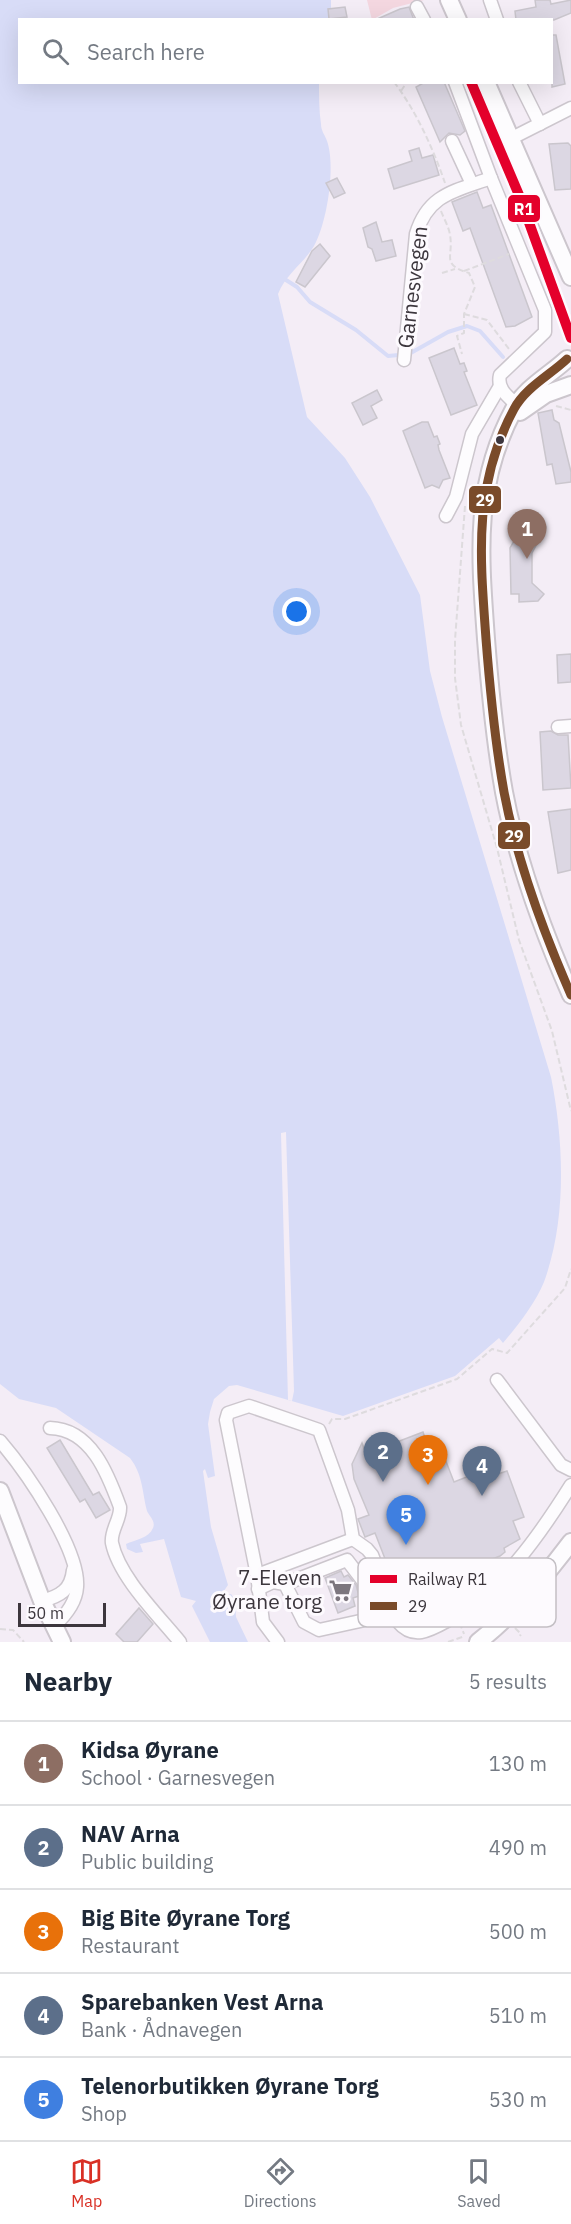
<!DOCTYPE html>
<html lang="en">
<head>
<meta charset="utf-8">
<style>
  body { margin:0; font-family:"IBM Plex Sans",sans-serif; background:#f2f2f3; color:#1f2937 }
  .scale { position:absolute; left:18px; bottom:15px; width:88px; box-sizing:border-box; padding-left:6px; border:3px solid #3c363d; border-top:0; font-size:16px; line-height:21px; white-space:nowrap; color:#3c363d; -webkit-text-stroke:4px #fdfafe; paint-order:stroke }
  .you { position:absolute; left:297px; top:612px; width:21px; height:21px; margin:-15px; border:4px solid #fff; border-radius:50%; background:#1a73e8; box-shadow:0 0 0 9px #1a73e833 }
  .badge { display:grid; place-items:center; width:39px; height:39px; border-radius:50%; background:#d93025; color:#fff; font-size:20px; font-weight:700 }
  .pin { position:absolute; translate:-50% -50px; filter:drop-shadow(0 2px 3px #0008) }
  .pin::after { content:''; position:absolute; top:32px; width:21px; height:18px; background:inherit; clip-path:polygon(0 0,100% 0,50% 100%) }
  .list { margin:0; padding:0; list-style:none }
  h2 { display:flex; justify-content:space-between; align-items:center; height:78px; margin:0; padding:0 24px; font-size:26px }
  h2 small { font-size:20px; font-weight:400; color:#747a83 }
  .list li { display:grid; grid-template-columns:39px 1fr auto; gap:18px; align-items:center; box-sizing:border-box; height:84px; padding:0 24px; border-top:2px solid #e0e1e3 }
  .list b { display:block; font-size:22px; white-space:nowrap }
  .list p { margin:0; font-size:20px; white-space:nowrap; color:#747a83 }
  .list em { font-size:20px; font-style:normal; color:#747a83 }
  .icon { flex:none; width:33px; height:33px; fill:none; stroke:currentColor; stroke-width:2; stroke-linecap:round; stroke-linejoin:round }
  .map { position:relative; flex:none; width:571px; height:1642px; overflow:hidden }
  .search { position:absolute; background:#fff; box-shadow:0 6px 24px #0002; left:18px; right:18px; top:18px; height:66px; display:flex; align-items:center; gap:15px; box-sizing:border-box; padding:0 21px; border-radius:0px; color:#747a83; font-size:22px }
  .sheet { height:498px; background:#fff }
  nav { display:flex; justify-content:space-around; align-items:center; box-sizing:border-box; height:84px; border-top:2px solid #e0e1e3; background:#fff; font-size:16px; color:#747a83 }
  nav a { display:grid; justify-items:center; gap:3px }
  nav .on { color:#d93025 }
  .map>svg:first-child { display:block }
  .green { fill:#f4d7e0 }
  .water { fill:#d8dcf7 }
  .pier { fill:#f4edf6 }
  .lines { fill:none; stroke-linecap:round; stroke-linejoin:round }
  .stream { stroke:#d8dcf7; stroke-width:4 }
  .building { fill:#dcd7e3; stroke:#cac6cd; stroke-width:1.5 }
  .minor-casing { stroke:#ccc6cd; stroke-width:15 }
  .major-casing { stroke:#ccc6cd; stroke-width:20 }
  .path { stroke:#dedbde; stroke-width:2; stroke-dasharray:6 3; stroke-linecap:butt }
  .minor { stroke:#fdfcfe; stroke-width:12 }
  .major { stroke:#fdfcfe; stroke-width:16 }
  .path-bridge { stroke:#dedbde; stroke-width:2; stroke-dasharray:6 3; stroke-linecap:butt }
  .bus-1-casing { stroke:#fdfafe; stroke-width:14 }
  .bus-1 { stroke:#7a4b2a; stroke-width:9 }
  .rail-1-casing { stroke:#fdfafe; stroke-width:15 }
  .rail-1 { stroke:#e4002b; stroke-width:10 }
  .bus-dot { fill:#3c363d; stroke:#fdfafe; stroke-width:2 }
  .labels { text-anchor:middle; stroke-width:6; stroke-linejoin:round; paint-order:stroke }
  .street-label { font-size:21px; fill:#3c363d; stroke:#fdfafe }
  .poi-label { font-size:21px; fill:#3c363d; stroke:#fdfafe; text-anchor:end }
  .key { fill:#fdfafe; stroke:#c3bfc4; stroke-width:1.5 }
  .key-label { font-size:16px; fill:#3c363d }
  .line-badge { stroke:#fdfafe; stroke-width:2 }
  .badge-label { font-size:16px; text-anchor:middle; font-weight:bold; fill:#fff }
</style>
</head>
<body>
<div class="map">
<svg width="571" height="1642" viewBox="0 0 571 1642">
  <rect width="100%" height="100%" fill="#f4edf6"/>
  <!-- green -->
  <polygon class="green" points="367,0 424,0 393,8 372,20"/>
  <!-- water -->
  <path class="water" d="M0,0h331v19l-311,1v62l299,1c0,13 0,28 2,41 0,7 4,11 6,17 9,25 0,82 -13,105 -11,18 -28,28 -36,48l29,123 38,41 25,39 50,98 10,76 12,46 109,360c13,65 16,142 -7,205 -9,22 -26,43 -41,61l-4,-5 -44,38 -112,40 -106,-31 -8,1 -15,13 -4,13 -2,12 7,52 -7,2 -3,-9 -2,2 8,56 17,58 -9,13 12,-4 4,6 1,17 12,25h-38l-18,-36 4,-5 -15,-4 -17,-58 -24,5 3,8 -7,1 -9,-4 -1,-5c9,-4 23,-6 27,-16 3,-7 -4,-12 -6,-17 -5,-20 -4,-36 -17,-53l-74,-50 -37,-9 -19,-15z"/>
  <!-- pier -->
  <polygon class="pier" points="286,1132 294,1391 292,1401 288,1400 281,1133"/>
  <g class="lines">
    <!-- stream -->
    <polyline class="stream" points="286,280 297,287 310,302 356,330 388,356 409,354 448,332 467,326 480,331 503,357"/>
  </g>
  <!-- building -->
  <g class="building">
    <polygon points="535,0 550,0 551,4 571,0 571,13 554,20 516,20 515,11 536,7"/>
    <polygon points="345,7 347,17 329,19 328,9"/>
    <polygon points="409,7 414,20 375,20 400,9"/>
    <polygon points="552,35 556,35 565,84 552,87"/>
    <polygon points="425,82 444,82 465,131 460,135 449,133 440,142 416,87"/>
    <polygon points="568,143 571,146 571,189 555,190 549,144"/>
    <polygon points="419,148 422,158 433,155 439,175 394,189 388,169 412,161 409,151"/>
    <polygon points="337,178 345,193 334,198 326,183"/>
    <polygon points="477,192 483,208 491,205 532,317 515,326 506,327 470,228 463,231 452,202"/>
    <polygon points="376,222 382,242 392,240 396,256 376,261 372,249 368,247 363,228"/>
    <polygon points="320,244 330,256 305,287 296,282 312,251"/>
    <polygon points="454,348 460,364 464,363 467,371 464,372 477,405 451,415 429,358"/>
    <polygon points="377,390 382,400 371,406 377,418 363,425 352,403"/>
    <polygon points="552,410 554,420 559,423 571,472 571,482 556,484 552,464 547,465 538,413"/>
    <polygon points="422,422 428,422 434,437 437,436 440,444 438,445 439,450 450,478 443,480 439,488 432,485 425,488 403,431"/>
    <polygon points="527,517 546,527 532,553 532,583 544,594 538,601 519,602 519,594 511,594 510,548 518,534 514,532 515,526 519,520 524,523"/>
    <polygon points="571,654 571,682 558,683 557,655"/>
    <polygon points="551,731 558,735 568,735 571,788 543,790 540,732"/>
    <polygon points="571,809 571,870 558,873 548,812"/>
    <polygon points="423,1432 429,1450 440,1446 454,1482 492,1467 495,1475 507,1471 524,1517 513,1521 520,1539 504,1548 505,1552 500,1556 485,1562 490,1575 444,1594 448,1608 421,1618 414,1601 403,1605 375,1533 365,1537 358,1519 369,1515 354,1479 352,1464 362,1443 365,1451 375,1448 376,1450"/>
    <polygon points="60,1440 93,1495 99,1492 110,1510 96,1518 85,1499 80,1502 47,1448"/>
    <polygon points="341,1571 344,1577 348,1575 356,1585 359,1596 353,1598 355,1606 338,1613 325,1578"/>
    <polygon points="139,1608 153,1624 137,1642 124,1642 116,1634"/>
  </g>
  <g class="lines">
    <defs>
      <g id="minor">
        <polyline points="490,0 497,20"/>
        <polyline points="417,7 424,20"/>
        <path d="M455,82l36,96 54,132v22l-45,43c-4,16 12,24 21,34"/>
        <polyline points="519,82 540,124"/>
        <polyline points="512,138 571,108"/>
        <polyline points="452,141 472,184"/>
        <path d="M404,360l12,-126c12,-40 39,-43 75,-56"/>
        <polyline points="446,516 456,497 472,434 500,386"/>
        <polyline points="558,727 571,726"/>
        <polyline points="497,1380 561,1465 571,1470"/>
        <path d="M50,1428c41,1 58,46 70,79 1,12 -10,24 -8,36 7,34 46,72 68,99"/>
        <path d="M0,1441c25,29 80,108 77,146 -1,16 -12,29 -23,39"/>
        <path d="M257,1575l-31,-155 2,-7 21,-7 70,24 29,80 5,29 14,10 5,6 26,67c15,18 31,9 49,-1 54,-30 92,-85 124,-136"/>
        <polyline points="258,1589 273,1582 285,1584 304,1622 319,1630 374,1618 363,1581 347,1560 285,1584"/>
        <path d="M42,1601c18,-5 29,-11 31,-31"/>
        <polyline points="278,1642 263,1622 257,1575 353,1539"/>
      </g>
      <g id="major">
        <polyline points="449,0 458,20"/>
        <polyline points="486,82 571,277"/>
        <path d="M567,359c-17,16 -42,29 -53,50 -41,76 -34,147 -28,230 4,51 9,103 18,153 13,69 39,139 67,203"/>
        <polyline points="520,412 546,394 571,385"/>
        <polyline points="0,1491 42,1601 62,1642"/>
        <path d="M478,1642c36,-28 66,-64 93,-100"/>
      </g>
    </defs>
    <!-- minor casing -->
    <use href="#minor" class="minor-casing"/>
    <!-- major casing -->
    <use href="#major" class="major-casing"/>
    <!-- path -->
    <g class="path">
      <path d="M394,82c22,29 39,66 51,101"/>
      <polyline points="401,91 407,82"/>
      <path d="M441,211c3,8 8,16 9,24 4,22 -10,29 19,38l6,14 -11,27v19l-7,3 5,18"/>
      <polyline points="464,271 509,254"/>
      <polyline points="442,273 455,269"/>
      <polyline points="464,314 487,320 509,349"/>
      <polyline points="556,406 571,410"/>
      <polyline points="465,506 455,640 455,678 461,725 497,848 519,940 552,1031 571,1111"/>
      <polyline points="329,1424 332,1419 345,1419 457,1379 492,1349 507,1353 565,1288 571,1269"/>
      <polyline points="515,1628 521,1634 520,1636"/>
      <polyline points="0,1629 13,1630 24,1642"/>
      <polyline points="448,1642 465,1636"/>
    </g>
    <!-- minor -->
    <use href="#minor" class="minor"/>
    <!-- major -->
    <use href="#major" class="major"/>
    <!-- path-bridge -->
    <polyline class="path-bridge" points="447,1589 464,1634"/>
    <defs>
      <path id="bus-1" d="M567,359c-17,16 -42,29 -53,50 -41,76 -34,147 -28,230 4,51 9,103 18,153 13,69 39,139 67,203"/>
    </defs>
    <!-- bus-1 casing -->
    <use href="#bus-1" class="bus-1-casing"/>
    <!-- bus-1 -->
    <use href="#bus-1" class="bus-1"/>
    <defs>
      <polyline id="rail-1" points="471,82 519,195 571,338"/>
    </defs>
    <!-- rail-1 casing -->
    <use href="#rail-1" class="rail-1-casing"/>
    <!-- rail-1 -->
    <use href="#rail-1" class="rail-1"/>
  </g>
  <!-- icons -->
  <defs>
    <symbol id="supermarket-bare" viewBox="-9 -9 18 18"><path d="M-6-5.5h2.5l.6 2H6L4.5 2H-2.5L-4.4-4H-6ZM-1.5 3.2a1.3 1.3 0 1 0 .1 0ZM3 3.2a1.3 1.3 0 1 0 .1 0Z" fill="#7c767e" stroke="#fdfafe" stroke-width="2.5" paint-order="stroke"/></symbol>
  </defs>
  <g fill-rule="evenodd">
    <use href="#supermarket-bare" x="324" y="1574" width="33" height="33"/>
  </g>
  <!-- markers -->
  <circle class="bus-dot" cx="500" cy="440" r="5"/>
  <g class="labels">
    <!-- street labels -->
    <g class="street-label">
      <text transform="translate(413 287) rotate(-83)" y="7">Garnesvegen</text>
    </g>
    <!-- poi labels -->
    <g class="poi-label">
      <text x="322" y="1585">7-Eleven<tspan x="322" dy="24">Øyrane torg</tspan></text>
    </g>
  </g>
  <!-- legend -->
  <rect x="358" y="1558" width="198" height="69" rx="9" class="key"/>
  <rect x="370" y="1575" width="27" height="8" fill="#e4002b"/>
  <rect x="370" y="1602" width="27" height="8" fill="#7a4b2a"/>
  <g class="key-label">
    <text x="408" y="1585">Railway R1</text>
    <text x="408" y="1612">29</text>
  </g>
  <g class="line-badge">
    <rect x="507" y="194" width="34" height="29" rx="6" fill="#e4002b"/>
    <rect x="468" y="485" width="34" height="29" rx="6" fill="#7a4b2a"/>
    <rect x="497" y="821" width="34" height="29" rx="6" fill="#7a4b2a"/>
  </g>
  <g class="badge-label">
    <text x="524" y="215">R1</text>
    <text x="485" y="506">29</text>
    <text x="514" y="842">29</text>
  </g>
</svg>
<div class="scale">50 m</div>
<div class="you"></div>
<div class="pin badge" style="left:527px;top:559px;background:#8d6e63">1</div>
<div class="pin badge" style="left:383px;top:1482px;background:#5c6f8a">2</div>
<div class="pin badge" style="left:428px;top:1485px;background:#e8710a">3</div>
<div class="pin badge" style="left:482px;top:1496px;background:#5c6f8a">4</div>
<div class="pin badge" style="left:406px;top:1545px;background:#3f7fe0">5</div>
<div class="search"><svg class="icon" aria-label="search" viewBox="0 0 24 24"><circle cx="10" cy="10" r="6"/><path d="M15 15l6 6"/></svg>Search here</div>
</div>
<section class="sheet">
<h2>Nearby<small>5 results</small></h2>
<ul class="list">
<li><span class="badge" style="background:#8d6e63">1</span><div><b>Kidsa Øyrane</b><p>School · Garnesvegen</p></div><em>130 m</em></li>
<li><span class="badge" style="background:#5c6f8a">2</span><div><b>NAV Arna</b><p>Public building</p></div><em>490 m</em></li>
<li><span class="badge" style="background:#e8710a">3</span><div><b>Big Bite Øyrane Torg</b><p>Restaurant</p></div><em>500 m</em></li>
<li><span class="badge" style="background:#5c6f8a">4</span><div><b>Sparebanken Vest Arna</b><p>Bank · Ådnavegen</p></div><em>510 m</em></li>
<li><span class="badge" style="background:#3f7fe0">5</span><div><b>Telenorbutikken Øyrane Torg</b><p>Shop</p></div><em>530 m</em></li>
</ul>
</section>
<nav>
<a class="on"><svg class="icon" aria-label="map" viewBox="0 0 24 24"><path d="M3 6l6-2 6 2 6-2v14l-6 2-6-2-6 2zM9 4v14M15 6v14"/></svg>Map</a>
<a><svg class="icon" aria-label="directions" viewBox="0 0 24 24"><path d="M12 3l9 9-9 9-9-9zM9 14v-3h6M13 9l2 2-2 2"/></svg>Directions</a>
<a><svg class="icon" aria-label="saved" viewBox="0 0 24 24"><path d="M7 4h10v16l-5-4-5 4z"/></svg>Saved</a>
</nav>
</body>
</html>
